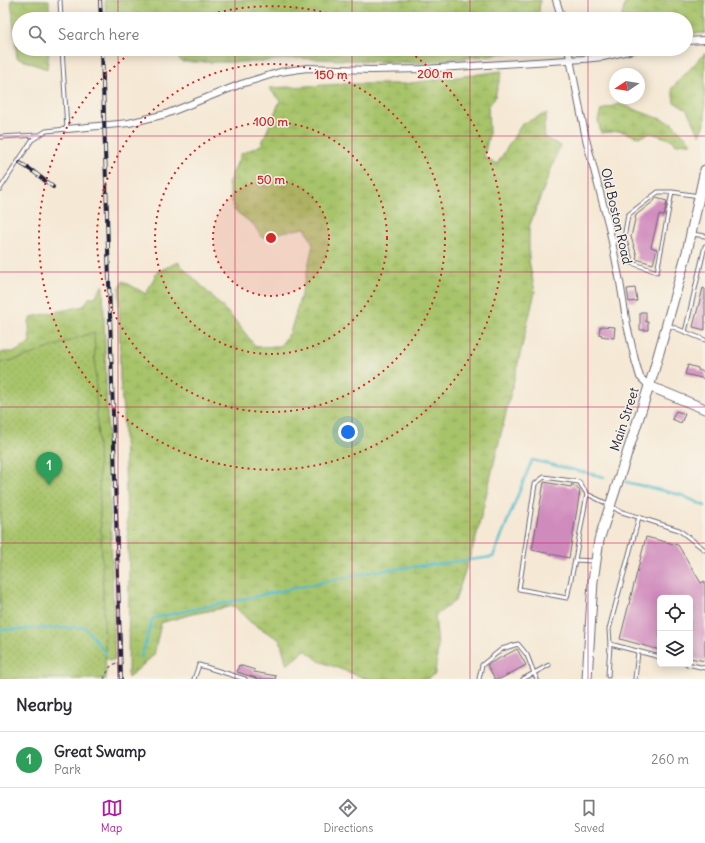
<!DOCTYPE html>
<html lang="en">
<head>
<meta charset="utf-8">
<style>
  body { margin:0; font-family:Delius,sans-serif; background:#f7f7f7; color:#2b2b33 }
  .controls { position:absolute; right:12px; bottom:12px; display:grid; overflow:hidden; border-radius:6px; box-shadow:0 2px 10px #0003 }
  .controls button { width:36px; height:36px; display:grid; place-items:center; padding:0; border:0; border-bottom:1px solid #e1e1e2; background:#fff; color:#2b2b33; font:20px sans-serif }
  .compass { position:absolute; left:609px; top:68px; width:36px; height:36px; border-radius:50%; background:#fff; box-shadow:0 2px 10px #0003; rotate:258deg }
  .you { position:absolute; left:348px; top:432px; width:14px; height:14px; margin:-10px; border:3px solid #fff; border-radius:50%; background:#1a73e8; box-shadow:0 0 0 6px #1a73e833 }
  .badge { display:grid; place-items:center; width:26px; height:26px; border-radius:50%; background:#b5179e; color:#fff; font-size:13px; font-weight:700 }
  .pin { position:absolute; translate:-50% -33px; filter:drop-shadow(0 1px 2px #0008) }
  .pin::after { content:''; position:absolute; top:21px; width:14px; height:12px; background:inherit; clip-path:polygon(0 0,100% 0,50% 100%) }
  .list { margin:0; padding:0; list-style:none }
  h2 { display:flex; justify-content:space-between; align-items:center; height:52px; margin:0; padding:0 16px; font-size:17px }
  h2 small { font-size:13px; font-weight:400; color:#7c7c81 }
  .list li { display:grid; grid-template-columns:26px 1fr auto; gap:12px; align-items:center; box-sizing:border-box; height:56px; padding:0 16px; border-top:1px solid #e1e1e2 }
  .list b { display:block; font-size:15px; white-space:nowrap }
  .list p { margin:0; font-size:13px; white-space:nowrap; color:#7c7c81 }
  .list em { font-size:13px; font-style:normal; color:#7c7c81 }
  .icon { flex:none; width:22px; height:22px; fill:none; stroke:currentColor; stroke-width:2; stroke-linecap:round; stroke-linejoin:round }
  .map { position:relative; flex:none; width:705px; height:679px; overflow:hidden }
  .search { position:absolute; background:#fff; box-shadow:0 2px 10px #0003; left:12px; right:12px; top:12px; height:44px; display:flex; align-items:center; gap:10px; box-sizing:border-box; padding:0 14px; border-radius:22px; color:#7c7c81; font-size:15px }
  .sheet { height:108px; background:#fff }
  nav { display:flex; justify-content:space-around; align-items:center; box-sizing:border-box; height:56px; border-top:1px solid #e1e1e2; background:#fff; font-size:11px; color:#7c7c81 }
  nav a { display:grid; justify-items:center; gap:2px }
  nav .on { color:#b5179e }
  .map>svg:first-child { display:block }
  .wetland { fill:url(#wetland-marsh); stroke:#657353 }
  .park { fill:url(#park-dots); stroke:#657353 }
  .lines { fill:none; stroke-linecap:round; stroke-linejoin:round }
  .stream { stroke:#50bcca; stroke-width:2.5 }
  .building { fill:#d08bbd }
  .lane-casing { stroke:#6c6771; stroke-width:5 }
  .street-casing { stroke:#6c6771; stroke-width:8 }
  .secondary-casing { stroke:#6c6771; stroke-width:11 }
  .path { stroke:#6c6771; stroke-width:1.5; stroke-dasharray:3 3; stroke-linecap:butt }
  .lane { stroke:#fff; stroke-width:3 }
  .street { stroke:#fff; stroke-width:6 }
  .secondary { stroke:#fff; stroke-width:9 }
  .rail-casing { stroke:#22223b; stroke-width:4 }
  .rail { stroke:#f7f3e8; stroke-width:2.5; stroke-dasharray:8; stroke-linecap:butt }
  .grid { fill:none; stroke:#c2185b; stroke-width:1; stroke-opacity:0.55 }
  .ring { fill:none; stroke:#d62828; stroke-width:2; stroke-dasharray:2 4 }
  .labels { text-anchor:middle; stroke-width:3; stroke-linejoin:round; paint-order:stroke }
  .street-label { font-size:13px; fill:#22223b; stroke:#f7f3e8 }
  .centre { fill:#d62828; stroke:#f7f3e8; stroke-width:2 }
  .ring-label { font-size:12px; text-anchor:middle; font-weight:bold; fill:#d62828; stroke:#f7f3e8; stroke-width:3; stroke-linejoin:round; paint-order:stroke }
</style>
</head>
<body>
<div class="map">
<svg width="705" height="679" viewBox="0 0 705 679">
  <defs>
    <pattern id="wetland-marsh" width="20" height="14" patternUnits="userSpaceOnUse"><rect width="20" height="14" fill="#a8c46b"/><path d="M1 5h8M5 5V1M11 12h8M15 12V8" fill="none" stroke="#90a85e"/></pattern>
    <pattern id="park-dots" width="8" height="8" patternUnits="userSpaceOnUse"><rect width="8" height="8" fill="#a8c46b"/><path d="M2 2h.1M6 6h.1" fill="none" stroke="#90a85e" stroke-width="1.8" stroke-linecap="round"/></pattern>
  </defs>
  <rect width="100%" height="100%" fill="#f7f3e8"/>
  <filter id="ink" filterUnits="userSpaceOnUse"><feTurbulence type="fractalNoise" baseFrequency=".025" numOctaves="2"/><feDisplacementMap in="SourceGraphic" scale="8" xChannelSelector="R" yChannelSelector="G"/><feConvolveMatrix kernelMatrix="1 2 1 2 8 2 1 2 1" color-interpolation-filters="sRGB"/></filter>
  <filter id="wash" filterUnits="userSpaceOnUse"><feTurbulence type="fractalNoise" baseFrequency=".012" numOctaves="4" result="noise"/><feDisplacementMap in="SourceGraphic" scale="16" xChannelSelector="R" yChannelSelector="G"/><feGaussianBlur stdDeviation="0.9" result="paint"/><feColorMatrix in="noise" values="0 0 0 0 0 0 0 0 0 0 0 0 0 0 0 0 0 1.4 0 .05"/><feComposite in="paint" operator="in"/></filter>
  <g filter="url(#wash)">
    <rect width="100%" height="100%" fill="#f5e8d4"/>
    <!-- wetland -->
    <g class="wetland">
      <polygon points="11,0 49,0 49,19 19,19 19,49 49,49 47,69 17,58"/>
      <polygon points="105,0 540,0 539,15 537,19 106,19"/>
      <polygon points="626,0 705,0 705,33 686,34 686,19 621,19"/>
      <polygon points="170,49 517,49 515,52 420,63 294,58 259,62 182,62"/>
      <polygon points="705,53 705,124 700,135 687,110 674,102 672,88"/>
      <polygon points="502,71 494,100 488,106 489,134 484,157 497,164 522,124 547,113 544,126 545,138 561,146 558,151 529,227 529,261 535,292 476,538 455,601 435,616 438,645 435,674 427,679 367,679 319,661 305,650 287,665 280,640 250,622 234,606 192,614 161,623 154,655 128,678 129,573 123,411 120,379 119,289 123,281 146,294 157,272 178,262 234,319 256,347 280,346 290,333 305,281 313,244 305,228 278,233 262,238 254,225 234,210 228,184 241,154 261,145 280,101 269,88 344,84 404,84"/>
      <polygon points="619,104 672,123 692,143 675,144 673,140 651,133 639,137 620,131 601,133 598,120 601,110"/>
      <polygon points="103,285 115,660 109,660 96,650 0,679 0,353 4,352 15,352 30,343 29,322 31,317 84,306 89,298 95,297"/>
    </g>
    <!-- park -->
    <polygon class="park" points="94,332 106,679 0,679 0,363 22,358"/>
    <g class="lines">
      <!-- stream -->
      <g class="stream">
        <polyline points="626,482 681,495 705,506"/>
        <polyline points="0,630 85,627 106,654"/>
        <polyline points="141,658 153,618 371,572 493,557 532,460 604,477"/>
      </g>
    </g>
    <g id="blocks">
      <!-- building -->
      <g class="building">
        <polygon points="656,198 667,201 664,216 659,215 651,247 657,249 653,264 636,259 637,256 631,237 636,215 654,201"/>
        <polygon points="635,288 637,301 629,302 627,289"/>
        <polygon points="703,288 705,289 705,330 693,327"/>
        <polygon points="640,312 646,312 646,322 648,322 648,330 640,330"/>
        <polygon points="602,326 615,327 614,338 601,336 602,335 599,334 600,327 602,327"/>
        <polygon points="688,365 698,368 698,370 705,372 705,379 685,374"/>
        <polygon points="676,411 685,414 681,423 672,419"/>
        <polygon points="544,482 571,487 572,484 580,491 569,558 532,550"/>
        <polygon points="646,537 678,545 701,583 705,581 705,661 690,658 690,598 660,598 660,650 620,639"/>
        <polygon points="517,649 526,665 500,679 495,679 487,665"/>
        <polygon points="239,665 255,670 254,672 276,676 275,679 256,679 256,678 237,672"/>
      </g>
    </g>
  </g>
  <g filter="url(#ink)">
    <use href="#blocks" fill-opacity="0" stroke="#6c6771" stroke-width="1"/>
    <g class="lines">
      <defs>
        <g id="lane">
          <polyline points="60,0 61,19"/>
          <polyline points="0,137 38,135"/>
          <polyline points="0,189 32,140 46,131 67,129 62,49"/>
          <polyline points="672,192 658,192 628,215 624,238 632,263 657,272 672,192 699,196"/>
          <polyline points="692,234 705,236"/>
          <polyline points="612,241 624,238"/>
          <polyline points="668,325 705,340"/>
          <polyline points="685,332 705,246"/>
          <polyline points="639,517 609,629 610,644 660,657"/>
          <polyline points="575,560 567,598 519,589 535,484 544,477 579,482 587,494"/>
          <polyline points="594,561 575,560 587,494 610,505 619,511 679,530 705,550"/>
          <polyline points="687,664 705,668"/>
          <polyline points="608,676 610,644"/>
          <polyline points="194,679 199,665 245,679"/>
          <polyline points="479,679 482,665 502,649 518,644 527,655 534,673 549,665"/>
          <polyline points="523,679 534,673 537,679"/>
          <polyline points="635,679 638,652"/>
        </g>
        <g id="street">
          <polyline points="556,0 562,19"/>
          <polyline points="686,41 705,40"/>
          <polyline points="568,49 586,139 609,227 620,282 627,325 635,360 640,377 649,386"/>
          <polyline points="67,129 129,123 166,114 241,84 280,72 307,68 371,70 423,69 583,59 603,57 637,49"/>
        </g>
        <g id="secondary">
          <polyline points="649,386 705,409"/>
          <polyline points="587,679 593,581 599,540 653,374 687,252 705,170"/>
        </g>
      </defs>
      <!-- lane casing -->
      <use href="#lane" class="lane-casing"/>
      <!-- street casing -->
      <use href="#street" class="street-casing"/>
      <!-- secondary casing -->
      <use href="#secondary" class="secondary-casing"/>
      <!-- path -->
      <polyline class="path" points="104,679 110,667 121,660"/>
      <!-- lane -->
      <use href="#lane" class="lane"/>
      <!-- street -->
      <use href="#street" class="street"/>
      <!-- secondary -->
      <use href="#secondary" class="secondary"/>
      <defs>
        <g id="rail">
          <polyline points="100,0 101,19"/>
          <polyline points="102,49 121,679"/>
          <polyline points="20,163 34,172 53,187"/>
        </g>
      </defs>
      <!-- rail casing -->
      <use href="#rail" class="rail-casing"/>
      <!-- rail -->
      <use href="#rail" class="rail"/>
    </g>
  </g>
  <!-- grid -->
  <path class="grid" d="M118,0v19M235,0v19M352,0v19M470,0v19M588,0v19M118,49v630M235,49v630M352,49v630M470,49v630M588,49v630M0,136h705M0,272h705M0,407h705M0,543h705"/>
  <!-- distance rings -->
  <circle cx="271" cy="238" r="58" fill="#d62828" fill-opacity=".12"/>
  <g class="ring">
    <circle cx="271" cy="238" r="58"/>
    <circle cx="271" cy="238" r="116"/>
    <circle cx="271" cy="238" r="174"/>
    <path d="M195 19A232 232 0 0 1 347 19M406 49A232 232 0 1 1 136 49"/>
  </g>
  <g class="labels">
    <!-- street labels -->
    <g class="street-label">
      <text transform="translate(617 216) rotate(77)" y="5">Old Boston Road</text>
      <text transform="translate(624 419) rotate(-72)" y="5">Main Street</text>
    </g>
  </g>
  <circle cx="271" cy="238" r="6" class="centre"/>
  <g class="ring-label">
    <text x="435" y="78">200 m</text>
    <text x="331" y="79">150 m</text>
    <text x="271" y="126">100 m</text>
    <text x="271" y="184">50 m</text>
  </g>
</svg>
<div class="controls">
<button><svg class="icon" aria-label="locate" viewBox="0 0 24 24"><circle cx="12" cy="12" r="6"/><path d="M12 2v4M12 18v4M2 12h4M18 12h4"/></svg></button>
<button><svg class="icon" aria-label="layers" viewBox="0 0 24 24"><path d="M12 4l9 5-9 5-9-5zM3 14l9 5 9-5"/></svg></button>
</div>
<svg class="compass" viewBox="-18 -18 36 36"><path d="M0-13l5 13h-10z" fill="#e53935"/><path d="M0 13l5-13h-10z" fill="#7c7c81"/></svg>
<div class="you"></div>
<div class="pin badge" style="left:49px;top:485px;background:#2e9e5b">1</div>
<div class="search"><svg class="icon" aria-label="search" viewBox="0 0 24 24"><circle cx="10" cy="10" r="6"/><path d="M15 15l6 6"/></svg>Search here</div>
</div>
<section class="sheet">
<h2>Nearby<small></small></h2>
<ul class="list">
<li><span class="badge" style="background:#2e9e5b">1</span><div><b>Great Swamp</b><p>Park</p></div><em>260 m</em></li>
</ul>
</section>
<nav>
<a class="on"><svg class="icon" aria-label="map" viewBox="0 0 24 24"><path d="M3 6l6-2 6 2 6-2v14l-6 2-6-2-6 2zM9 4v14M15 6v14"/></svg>Map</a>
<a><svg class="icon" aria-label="directions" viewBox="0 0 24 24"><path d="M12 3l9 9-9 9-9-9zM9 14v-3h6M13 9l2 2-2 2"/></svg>Directions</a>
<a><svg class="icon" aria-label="saved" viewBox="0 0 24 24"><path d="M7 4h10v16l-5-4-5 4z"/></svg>Saved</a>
</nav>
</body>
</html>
